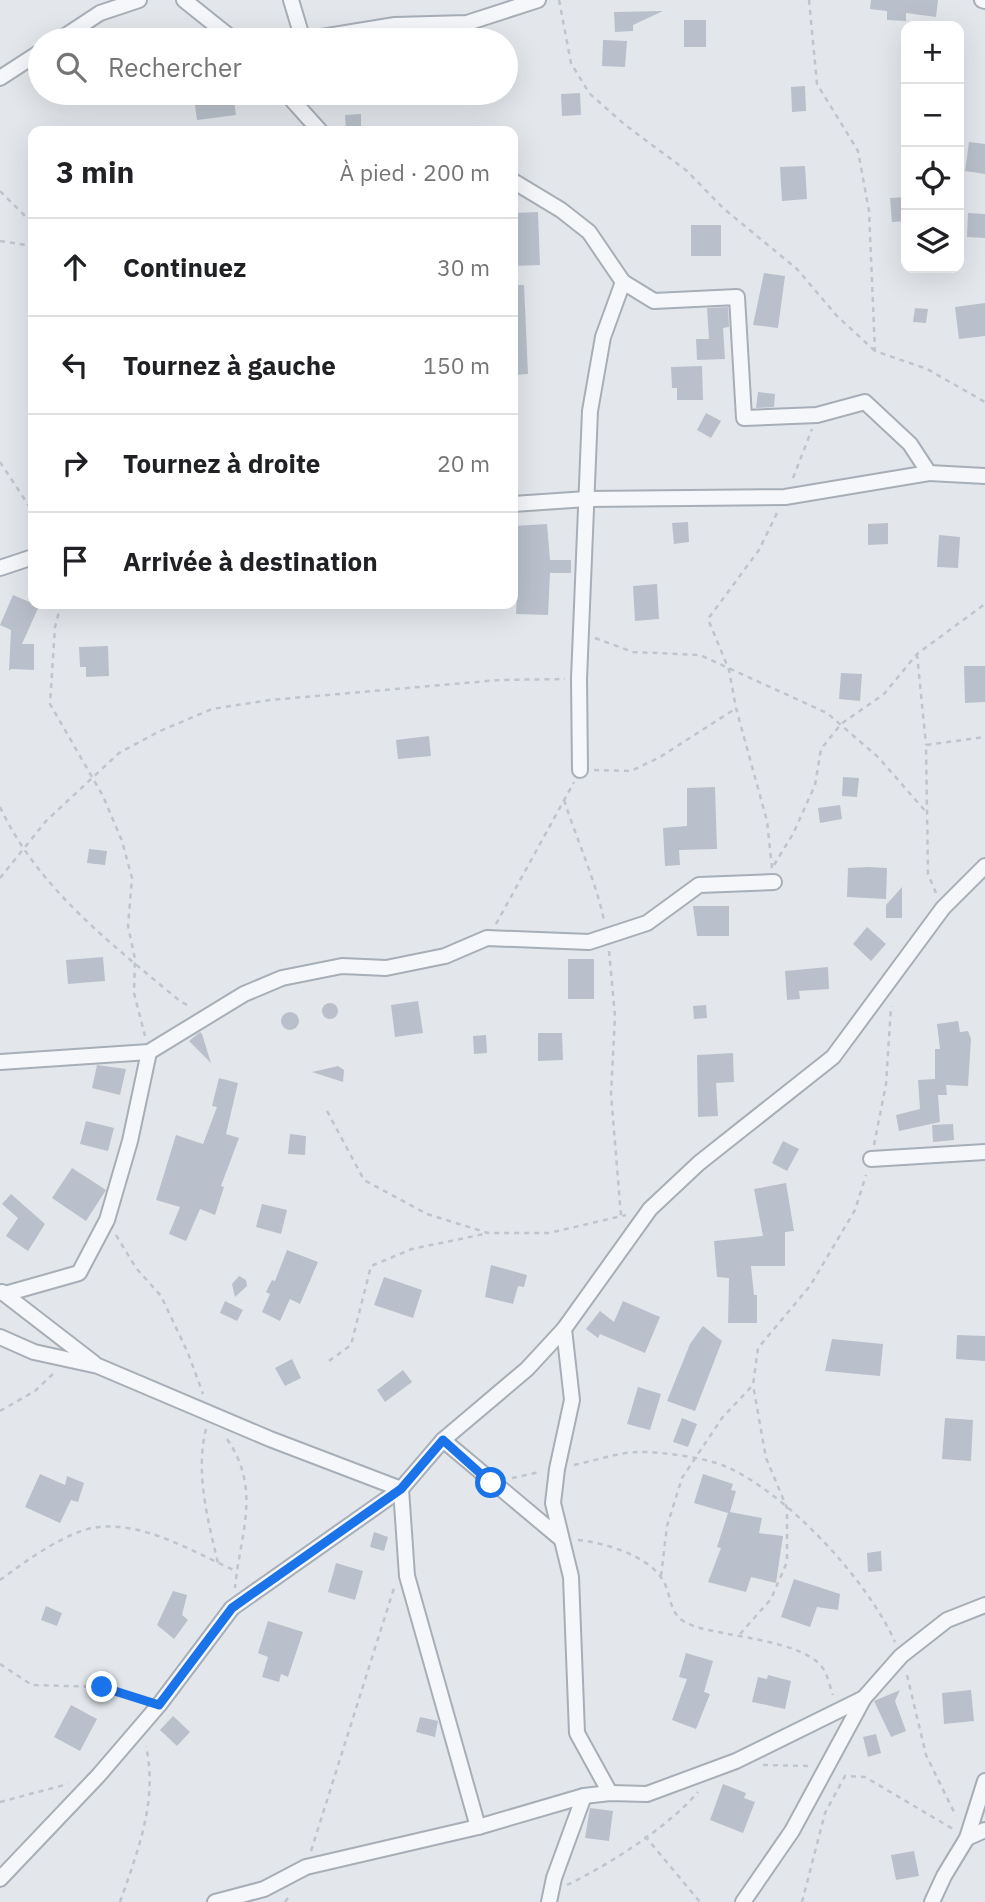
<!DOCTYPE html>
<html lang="fr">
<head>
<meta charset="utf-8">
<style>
  body { margin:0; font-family:"IBM Plex Sans",sans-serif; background:#f6f6f6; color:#202124 }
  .controls { position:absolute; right:21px; top:21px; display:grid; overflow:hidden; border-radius:14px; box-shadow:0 7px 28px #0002 }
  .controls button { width:63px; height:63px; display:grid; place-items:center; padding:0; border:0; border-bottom:2px solid #e0e0e0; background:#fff; color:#202124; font:35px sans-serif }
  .stop { position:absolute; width:21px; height:21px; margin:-16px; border:5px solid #1a73e8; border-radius:50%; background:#fff }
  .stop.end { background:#1a73e8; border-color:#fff; box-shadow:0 2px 7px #0008 }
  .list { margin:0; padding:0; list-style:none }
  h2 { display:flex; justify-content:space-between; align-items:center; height:91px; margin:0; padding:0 28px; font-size:30px }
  h2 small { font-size:23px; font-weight:400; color:#757577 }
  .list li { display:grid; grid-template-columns:46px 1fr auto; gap:21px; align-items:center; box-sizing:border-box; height:98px; padding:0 28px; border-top:2px solid #e0e0e0 }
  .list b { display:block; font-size:26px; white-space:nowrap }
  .list em { font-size:23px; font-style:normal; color:#757577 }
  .icon { flex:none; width:38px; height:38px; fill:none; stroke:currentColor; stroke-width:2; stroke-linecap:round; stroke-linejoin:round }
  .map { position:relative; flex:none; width:985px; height:1902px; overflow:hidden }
  .search { position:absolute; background:#fff; box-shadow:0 7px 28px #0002; left:28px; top:28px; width:490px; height:77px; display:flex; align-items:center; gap:18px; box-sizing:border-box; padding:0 24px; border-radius:38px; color:#757577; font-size:26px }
  .panel { position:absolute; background:#fff; box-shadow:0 7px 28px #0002; left:28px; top:126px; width:490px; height:483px; border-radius:14px }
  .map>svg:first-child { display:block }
  .building { fill:#b9c0cb }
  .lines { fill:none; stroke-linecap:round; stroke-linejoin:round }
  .minor-casing { stroke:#a7aeb7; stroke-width:18 }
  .path { stroke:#c0c4cb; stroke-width:2.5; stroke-dasharray:5 5; stroke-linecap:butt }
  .minor { stroke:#f6f7fa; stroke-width:14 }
  .route { stroke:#1a73e8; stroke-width:9 }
</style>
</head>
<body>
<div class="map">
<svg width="985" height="1902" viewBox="0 0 985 1902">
  <rect width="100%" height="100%" fill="#e3e7ec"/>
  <!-- building -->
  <g class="building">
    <polygon points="871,0 938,0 936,17 906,13 906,21 887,20 887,11 870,9"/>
    <polygon points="663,11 633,25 633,31 615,32 614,12"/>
    <rect x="684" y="20" width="22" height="27"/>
    <polygon points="603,40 627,41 625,67 602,66"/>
    <polygon points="805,86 806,111 792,112 791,87"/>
    <polygon points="208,93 233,93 236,115 197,120 194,98 208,97"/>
    <polygon points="580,93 581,115 562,116 561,94"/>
    <polygon points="361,114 361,131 346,131 345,115"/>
    <polygon points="969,142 985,144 985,174 965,171"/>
    <polygon points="805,166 807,199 782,201 780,167"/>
    <polygon points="906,197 906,221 892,222 890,198"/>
    <polygon points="538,212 540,265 513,266 513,213"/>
    <polygon points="968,213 985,214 985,238 967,237"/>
    <rect x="691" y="225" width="30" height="31"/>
    <polygon points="764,273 785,276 778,328 753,325"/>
    <polygon points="513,285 524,285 528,374 513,375"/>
    <polygon points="985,303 985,336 959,339 955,307"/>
    <polygon points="728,307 729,327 723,328 725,359 697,360 696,339 709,339 707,308"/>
    <polygon points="915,308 928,309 926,323 913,322"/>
    <polygon points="702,366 703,400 677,400 677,388 672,388 671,367"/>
    <polygon points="758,392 775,394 774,407 756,408"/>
    <polygon points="706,413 721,421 711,438 697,430"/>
    <polygon points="688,522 689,542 674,544 672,523"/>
    <polygon points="888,523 888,544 868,545 868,524"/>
    <polygon points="547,524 550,560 571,560 571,573 550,573 548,615 516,614 518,577 514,577 513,526"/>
    <polygon points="939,535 960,537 958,568 937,567"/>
    <polygon points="657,584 659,619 635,621 633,586"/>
    <polygon points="13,595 39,606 22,644 34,644 34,670 11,669 9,671 11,630 0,625"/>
    <polygon points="108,646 109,676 86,677 86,667 80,667 79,647"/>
    <polygon points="964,666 985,666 985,702 965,703"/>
    <polygon points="841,673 862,674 860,701 839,699"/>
    <polygon points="429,736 431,756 398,759 396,740"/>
    <polygon points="843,777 859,778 857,797 842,796"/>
    <polygon points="715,787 717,849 679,850 680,865 665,866 663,828 687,826 687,788"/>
    <polygon points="840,805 842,819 820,823 818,808"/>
    <polygon points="89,849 107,851 105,865 87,863"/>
    <polygon points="868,867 887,868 886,899 847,897 848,868"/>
    <polygon points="902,887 902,918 886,918 886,905"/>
    <polygon points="693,906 729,906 729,936 697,936"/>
    <polygon points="867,927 886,944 871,961 853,944"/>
    <polygon points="103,957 105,981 68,984 66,960"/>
    <rect x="568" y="959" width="26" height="40"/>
    <polygon points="828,967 829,989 799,991 800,999 787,1000 785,971"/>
    <polygon points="418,1001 423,1033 395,1037 391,1005"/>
    <circle cx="330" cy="1011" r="8"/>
    <polygon points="706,1005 707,1018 694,1019 693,1006"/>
    <circle cx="290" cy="1021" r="9"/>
    <polygon points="958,1021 960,1032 968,1031 971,1039 968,1086 946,1085 947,1095 938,1095 940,1122 899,1131 896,1115 920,1109 918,1080 935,1079 935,1049 940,1049 937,1024"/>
    <polygon points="200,1032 202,1034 211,1063 189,1041"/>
    <polygon points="538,1033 562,1033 563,1060 538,1061"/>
    <polygon points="486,1035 487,1053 474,1054 473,1036"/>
    <polygon points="733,1053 734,1082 716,1083 718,1116 698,1117 697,1055"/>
    <polygon points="97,1065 126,1069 120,1095 92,1088"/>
    <polygon points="338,1066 344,1070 343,1082 312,1072"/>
    <polygon points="219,1078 238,1083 226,1134 239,1138 221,1186 224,1187 215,1215 200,1209 186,1241 169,1234 180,1207 156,1200 176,1135 203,1144 217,1107 212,1106"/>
    <polygon points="86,1121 114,1128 108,1151 80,1144"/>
    <polygon points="953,1124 954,1140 933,1142 932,1125"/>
    <polygon points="290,1134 306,1136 305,1155 288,1154"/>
    <polygon points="783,1141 799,1149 787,1171 772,1163"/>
    <polygon points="72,1168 106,1190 86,1221 52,1198"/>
    <polygon points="786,1183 794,1231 785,1232 785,1266 751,1266 754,1295 757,1295 757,1323 728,1323 729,1278 717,1277 714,1241 763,1236 754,1189"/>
    <polygon points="11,1194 45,1224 28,1251 6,1236 18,1218 2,1204"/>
    <polygon points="262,1204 287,1210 281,1234 256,1227"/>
    <polygon points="287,1250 318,1262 300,1304 290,1299 280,1321 262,1312 270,1294 266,1292 272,1280 275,1281"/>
    <polygon points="491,1265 527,1275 524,1287 518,1286 513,1304 485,1297"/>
    <polygon points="239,1276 246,1280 247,1286 235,1297 232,1284"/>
    <polygon points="384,1277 422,1290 413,1318 374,1305"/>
    <polygon points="225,1301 243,1310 237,1321 220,1313"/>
    <polygon points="623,1301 660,1317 645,1353 600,1334 598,1338 586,1329 600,1311 614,1322"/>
    <polygon points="703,1326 722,1341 695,1411 667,1401 690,1344"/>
    <polygon points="957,1335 985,1336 985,1361 956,1359"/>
    <polygon points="832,1339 883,1344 880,1376 825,1371"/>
    <polygon points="292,1359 301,1378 285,1386 275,1368"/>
    <polygon points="403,1370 412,1382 385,1402 377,1390"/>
    <polygon points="638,1387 661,1394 650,1430 627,1424"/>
    <polygon points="682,1418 697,1424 688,1447 673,1442"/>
    <polygon points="945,1418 973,1420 971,1461 942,1459"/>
    <polygon points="40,1474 65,1485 67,1476 84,1483 78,1502 71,1500 60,1523 25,1507"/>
    <polygon points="703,1474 733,1484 731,1490 736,1491 730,1512 762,1518 759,1533 783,1536 776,1583 751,1577 746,1592 708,1582 721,1548 717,1547 728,1513 694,1503"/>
    <polygon points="374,1532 388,1537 384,1551 370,1547"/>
    <polygon points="881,1551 882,1571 868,1572 867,1553"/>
    <polygon points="336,1563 363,1571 355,1600 328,1592"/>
    <polygon points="794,1579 840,1594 838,1610 817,1607 810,1627 781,1617"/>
    <polygon points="173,1591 187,1595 182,1615 188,1620 174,1639 157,1625"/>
    <polygon points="46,1606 62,1613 57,1626 41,1620"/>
    <polygon points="268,1621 303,1632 288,1677 281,1674 279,1682 262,1677 268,1657 258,1653"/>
    <polygon points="686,1653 713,1661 704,1692 710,1694 696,1729 672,1720 687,1679 679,1677"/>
    <polygon points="768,1675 791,1681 785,1709 752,1702 758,1677 767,1679"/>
    <polygon points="900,1690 895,1701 906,1731 891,1737 874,1701"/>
    <polygon points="971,1690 974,1721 944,1724 942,1693"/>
    <polygon points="71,1705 97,1719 80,1751 54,1737"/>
    <polygon points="173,1716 190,1732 177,1746 160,1730"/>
    <polygon points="420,1717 438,1721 435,1737 416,1732"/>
    <polygon points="876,1734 881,1753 868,1757 863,1737"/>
    <polygon points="723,1784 746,1793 744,1798 755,1802 743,1833 710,1820"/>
    <polygon points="590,1808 613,1811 609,1841 585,1838"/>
    <polygon points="914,1851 919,1876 896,1880 891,1855"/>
  </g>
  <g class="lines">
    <defs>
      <g id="minor">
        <polyline points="184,0 234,40"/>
        <polyline points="291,0 303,40 395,25 467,23 538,0"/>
        <polyline points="982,0 985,1"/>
        <polyline points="59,40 100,13 139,0"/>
        <polyline points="0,78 40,52"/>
        <polyline points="286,93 320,131"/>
        <polyline points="513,181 561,210 589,232 623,282 654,301 737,297 744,418 817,415 865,402 910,444 929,473 985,476"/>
        <polyline points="513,504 587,499 785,497 929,473"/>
        <polyline points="0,568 33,557"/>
        <polyline points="580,770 579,679 590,411 603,337 623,282"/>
        <polyline points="0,1062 149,1052 244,994 282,978 342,966 386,968 445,956 487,938 589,942 647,923 699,885 774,882"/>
        <polyline points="871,1159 985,1152"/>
        <polyline points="2,1292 94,1363"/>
        <polyline points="5,1294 79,1273 107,1220 130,1141 149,1052"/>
        <polyline points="564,1329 572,1400 557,1469 553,1503 571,1577 577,1733 610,1793"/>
        <polyline points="0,1337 34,1352 98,1366 270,1439 401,1489 407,1576 478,1827"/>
        <polyline points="443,1440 560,1538"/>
        <polyline points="967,1838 985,1830"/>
        <polyline points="0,1879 98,1776 159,1705 232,1608 401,1489 443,1440 527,1369 564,1329 650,1209 699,1163 833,1057 943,908 985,866"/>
        <polyline points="215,1902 264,1889 306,1867 478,1827 584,1796 610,1793 647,1794 736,1761 864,1698 901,1656 947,1620 985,1605"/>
        <polyline points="549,1902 554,1878 584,1796"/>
        <polyline points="743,1902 792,1831 864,1698"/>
        <polyline points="932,1902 944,1876 967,1838 985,1781"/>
      </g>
    </defs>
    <!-- minor casing -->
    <use href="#minor" class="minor-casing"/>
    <!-- path -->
    <g class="path">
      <polyline points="559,0 571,63 589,93 624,124 687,171 723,208 797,269 837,316 875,351"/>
      <polyline points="809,0 817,84 858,151 869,211 875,351 927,369 985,402"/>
      <polyline points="0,191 33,224"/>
      <polyline points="0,241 33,246"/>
      <polyline points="0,462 33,512"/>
      <polyline points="793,478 812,429"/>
      <polyline points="61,604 55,627 50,704 103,796 122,841 132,878 128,926 135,959 134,993 145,1036"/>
      <polyline points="595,638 633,652 700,655 827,713 878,757 927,813"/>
      <polyline points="917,654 926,745"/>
      <polyline points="594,770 631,771 660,757 735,709"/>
      <path d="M564,800c13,40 31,79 40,120"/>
      <path d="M0,807c39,83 112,137 181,195l10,5"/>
      <polyline points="774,865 793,834 815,785 821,749 841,724 884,694 917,654 985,604"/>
      <polyline points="772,868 767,821 736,708 729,670 708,619 759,550 777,513"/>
      <polyline points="0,878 46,821 119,753 160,731 212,709 270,700 499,680 565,679"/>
      <polyline points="936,893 928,874 926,745 985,737"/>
      <polyline points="496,924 574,782"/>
      <polyline points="609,951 615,1016 611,1094 621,1216"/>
      <polyline points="327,1111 364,1180 427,1214 488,1233 549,1233 626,1215"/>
      <polyline points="874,1145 886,1084 891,1006"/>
      <polyline points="116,1235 136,1268 161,1296 188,1353 203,1394"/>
      <polyline points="329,1361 351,1345 371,1266 412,1249 484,1234"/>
      <polyline points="0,1411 35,1391 54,1373"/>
      <path d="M206,1429c-11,43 2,92 12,134"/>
      <path d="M227,1439c35,51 13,94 8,149"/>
      <path d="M574,1465c20,-4 42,-12 63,-13 21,-1 71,6 90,15 62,28 141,114 168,175"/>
      <polyline points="512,1478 540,1472"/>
      <path d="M578,1540c24,2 67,15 82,36 15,19 4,40 34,50 30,11 113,14 130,44 4,7 6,17 9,25"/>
      <polyline points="661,1576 667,1526 682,1478 722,1418 753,1385 758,1348 810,1286 855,1210 866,1175"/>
      <path d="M0,1580c25,-18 67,-50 99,-53 47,-5 96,26 137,44"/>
      <polyline points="740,1634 771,1599 787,1562 787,1508 766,1458 753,1385"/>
      <polyline points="0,1664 32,1685 102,1687 143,1700"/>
      <polyline points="907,1675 926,1755 956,1816"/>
      <polyline points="763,1765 809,1766"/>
      <polyline points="0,1802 68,1784"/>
      <polyline points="645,1836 700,1902"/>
      <polyline points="311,1851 394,1588"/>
      <path d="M567,1885c43,-21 100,-57 131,-93"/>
      <path d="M120,1902c18,-52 38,-101 26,-156"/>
      <polyline points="285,1902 290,1895"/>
      <polyline points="802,1902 825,1813 845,1776 865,1777 953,1829"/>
    </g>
    <!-- minor -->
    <use href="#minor" class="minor"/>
  </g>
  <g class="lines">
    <!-- route -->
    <polyline class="route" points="102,1687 159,1705 232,1608 401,1489 443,1440 491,1483"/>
  </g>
</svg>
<div class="controls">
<button>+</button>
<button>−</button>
<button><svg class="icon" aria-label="locate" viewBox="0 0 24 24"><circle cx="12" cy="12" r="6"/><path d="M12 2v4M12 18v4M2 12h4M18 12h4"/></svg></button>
<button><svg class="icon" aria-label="layers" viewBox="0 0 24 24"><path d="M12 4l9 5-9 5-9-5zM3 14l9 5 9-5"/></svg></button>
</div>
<div class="stop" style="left:491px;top:1483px"></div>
<div class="stop end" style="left:102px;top:1687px"></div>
<div class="search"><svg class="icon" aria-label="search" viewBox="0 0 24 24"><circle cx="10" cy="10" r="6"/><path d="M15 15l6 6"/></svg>Rechercher</div>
<section class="panel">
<h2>3 min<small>À pied · 200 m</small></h2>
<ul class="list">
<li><svg class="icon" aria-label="ahead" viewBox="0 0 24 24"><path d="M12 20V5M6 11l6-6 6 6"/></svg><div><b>Continuez</b></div><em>30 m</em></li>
<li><svg class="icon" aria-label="left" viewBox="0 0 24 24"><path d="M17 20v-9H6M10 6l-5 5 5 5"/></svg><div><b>Tournez à gauche</b></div><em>150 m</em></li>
<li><svg class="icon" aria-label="right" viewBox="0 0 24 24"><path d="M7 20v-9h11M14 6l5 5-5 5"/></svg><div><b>Tournez à droite</b></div><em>20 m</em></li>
<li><svg class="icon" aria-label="arrive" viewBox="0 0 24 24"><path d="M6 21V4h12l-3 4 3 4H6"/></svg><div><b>Arrivée à destination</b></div></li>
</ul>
</section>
</div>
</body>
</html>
